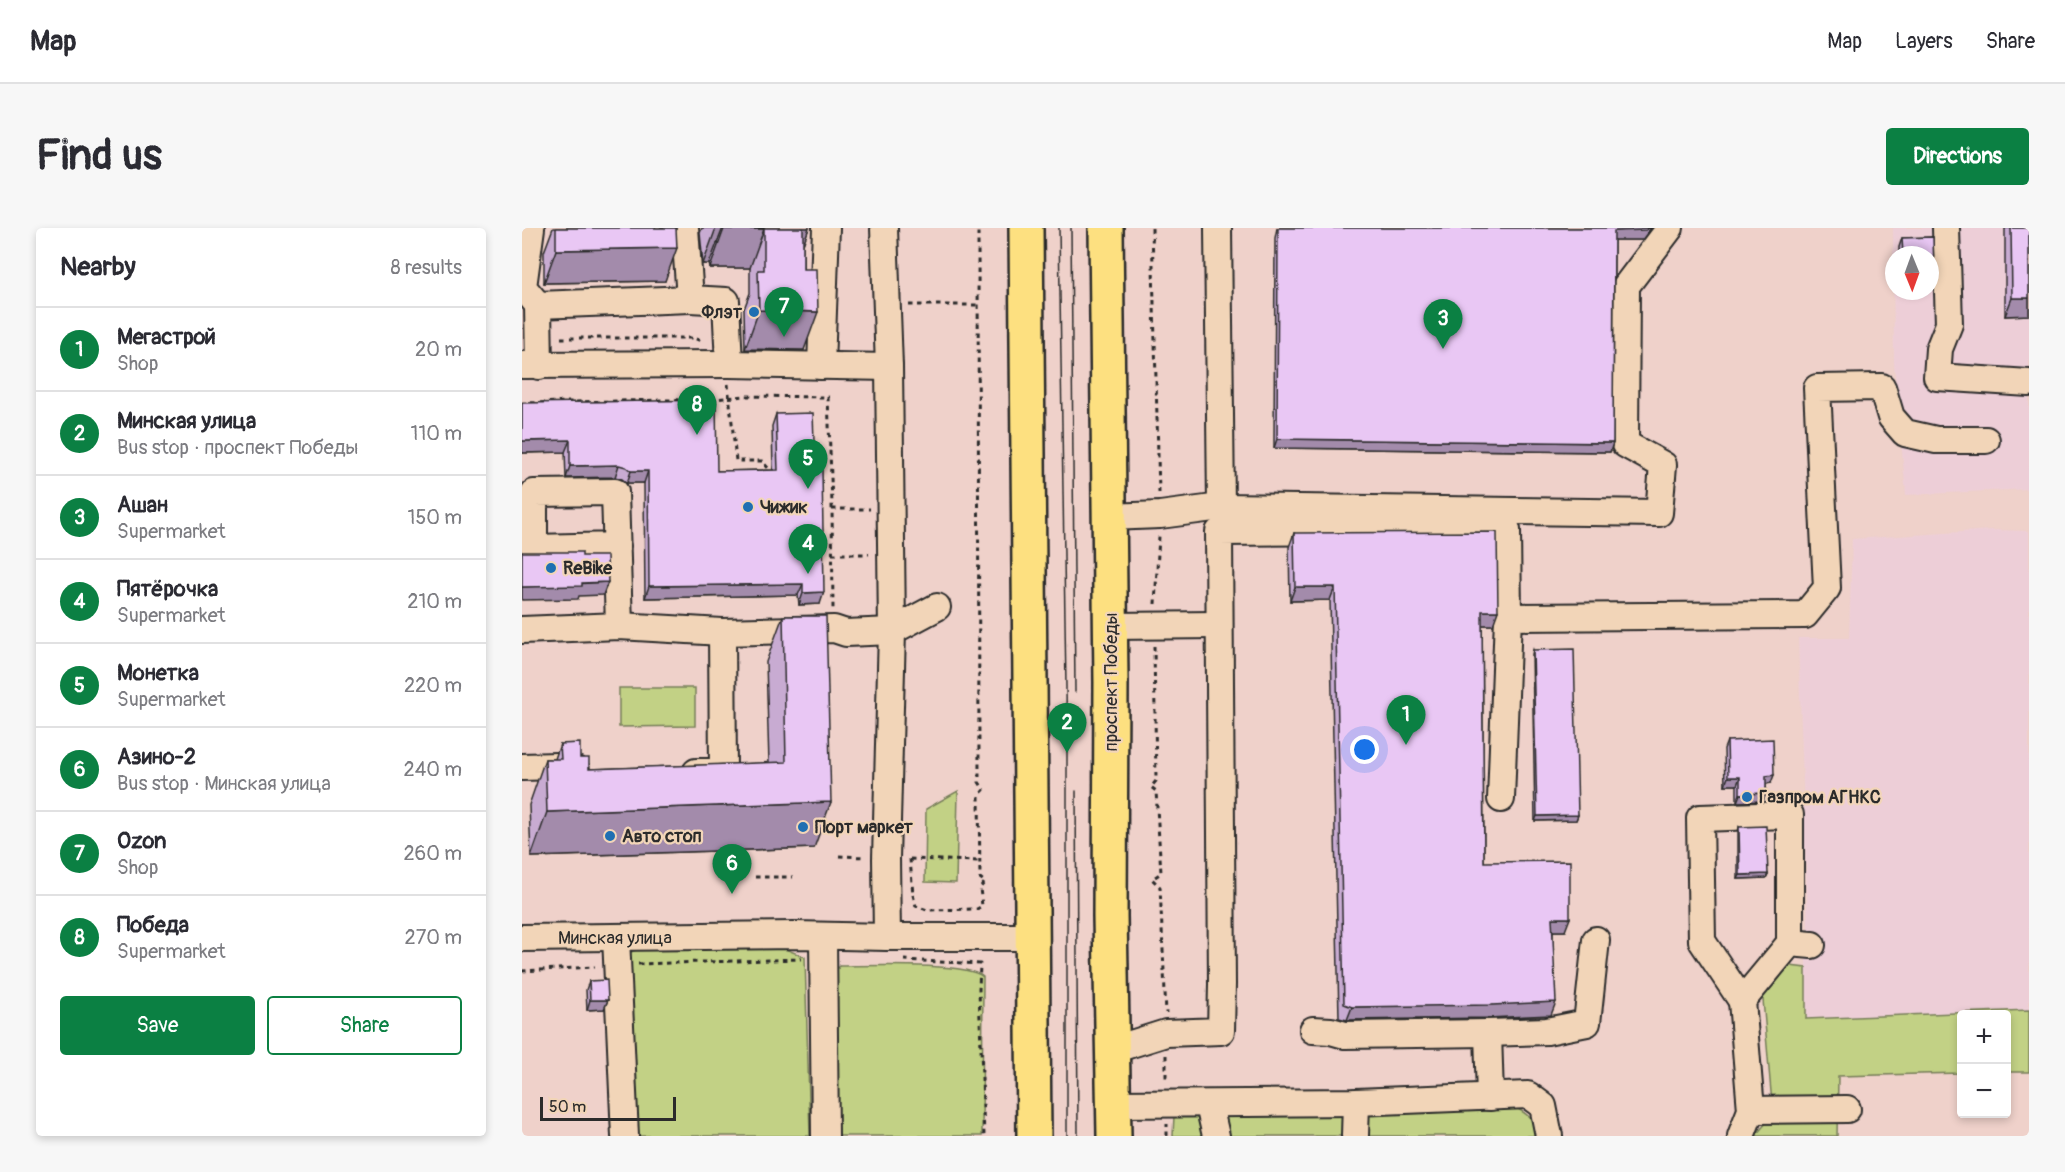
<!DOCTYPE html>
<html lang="en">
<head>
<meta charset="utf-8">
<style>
  body { margin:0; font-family:Pangolin,sans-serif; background:#f7f7f7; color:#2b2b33 }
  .controls { position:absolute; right:18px; bottom:18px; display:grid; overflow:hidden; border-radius:6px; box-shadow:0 3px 9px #0003 }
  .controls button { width:54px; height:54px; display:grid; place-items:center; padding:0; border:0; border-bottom:2px solid #e1e1e2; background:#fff; color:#2b2b33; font:30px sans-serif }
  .compass { position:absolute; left:1363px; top:18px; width:54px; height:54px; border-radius:50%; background:#fff; box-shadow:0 3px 9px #0003; rotate:179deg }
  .scale { position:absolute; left:18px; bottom:15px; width:136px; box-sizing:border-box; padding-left:6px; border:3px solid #2b2b2b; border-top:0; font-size:16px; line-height:21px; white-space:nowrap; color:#2b2b2b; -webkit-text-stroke:4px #f2d5b8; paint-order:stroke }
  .you { position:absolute; left:843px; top:522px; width:21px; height:21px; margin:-15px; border:4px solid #fff; border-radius:50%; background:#1a73e8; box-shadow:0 0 0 9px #1a73e833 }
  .badge { display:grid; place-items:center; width:39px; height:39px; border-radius:50%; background:#0b8043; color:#fff; font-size:20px; font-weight:700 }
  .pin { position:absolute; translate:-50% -50px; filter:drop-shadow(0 2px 3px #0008) }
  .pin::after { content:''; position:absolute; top:32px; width:21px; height:18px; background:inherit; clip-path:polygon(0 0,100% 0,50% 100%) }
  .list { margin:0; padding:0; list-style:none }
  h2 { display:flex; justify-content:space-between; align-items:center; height:78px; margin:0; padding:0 24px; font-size:26px }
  h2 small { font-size:20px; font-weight:400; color:#7c7c81 }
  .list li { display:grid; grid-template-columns:39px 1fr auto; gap:18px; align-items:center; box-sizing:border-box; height:84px; padding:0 24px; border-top:2px solid #e1e1e2 }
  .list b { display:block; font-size:22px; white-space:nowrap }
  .list p { margin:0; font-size:20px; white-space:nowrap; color:#7c7c81 }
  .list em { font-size:20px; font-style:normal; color:#7c7c81 }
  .actions { display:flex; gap:12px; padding:18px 24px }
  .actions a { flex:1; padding:14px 0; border:2px solid #0b8043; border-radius:6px; text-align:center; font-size:21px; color:#0b8043 }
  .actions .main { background:#0b8043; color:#fff }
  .map { position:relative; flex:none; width:1507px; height:908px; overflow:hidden; border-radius:6px }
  header { display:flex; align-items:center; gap:36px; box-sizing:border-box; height:84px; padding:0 30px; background:#fff; border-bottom:2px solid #e1e1e2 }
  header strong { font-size:28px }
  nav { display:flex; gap:33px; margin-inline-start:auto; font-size:21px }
  .intro { display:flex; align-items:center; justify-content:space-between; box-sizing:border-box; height:144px; padding:0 36px }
  h1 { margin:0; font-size:42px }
  .button { padding:15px 27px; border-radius:6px; background:#0b8043; color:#fff; font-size:21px; font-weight:700 }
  main { display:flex; gap:36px; padding:0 36px }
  aside { flex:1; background:#fff; border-radius:6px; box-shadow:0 3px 9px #0003 }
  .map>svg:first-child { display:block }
  .built { fill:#edced7; fill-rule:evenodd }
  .green { fill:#c2d185; stroke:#767e58; stroke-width:1.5 }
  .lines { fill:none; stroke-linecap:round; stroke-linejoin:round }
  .minor-casing { stroke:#2b2b2b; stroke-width:30 }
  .major-casing { stroke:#2b2b2b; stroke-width:38 }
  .path { stroke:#2b2b2b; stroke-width:3; stroke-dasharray:4.5 4.5; stroke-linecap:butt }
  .minor { stroke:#f2d5b8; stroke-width:26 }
  .major { stroke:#fde080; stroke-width:33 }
  .tram { stroke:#2b2b2b; stroke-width:1.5 }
  .wall { fill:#c8abd2; stroke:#2b2b2b; stroke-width:1.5 }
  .shaded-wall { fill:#a38bab; stroke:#2b2b2b; stroke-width:1.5 }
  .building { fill:#e9c7f4; stroke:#2b2b2b; stroke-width:1.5 }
  .poi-dot { fill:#1f6fb2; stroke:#f2d5b8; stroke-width:2 }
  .labels { text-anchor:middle; stroke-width:4.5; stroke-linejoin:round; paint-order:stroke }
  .poi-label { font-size:18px; font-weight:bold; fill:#2b2b2b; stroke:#f2d5b8; text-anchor:start }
  .street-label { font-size:18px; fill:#2b2b2b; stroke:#f2d5b8 }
</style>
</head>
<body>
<header>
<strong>Map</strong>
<nav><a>Map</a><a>Layers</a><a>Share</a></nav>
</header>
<div class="intro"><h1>Find us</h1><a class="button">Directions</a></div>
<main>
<aside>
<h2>Nearby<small>8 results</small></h2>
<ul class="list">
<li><span class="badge">1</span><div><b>Мегастрой</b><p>Shop</p></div><em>20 m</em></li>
<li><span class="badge">2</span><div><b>Минская улица</b><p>Bus stop · проспект Победы</p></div><em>110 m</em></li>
<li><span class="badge">3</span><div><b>Ашан</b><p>Supermarket</p></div><em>150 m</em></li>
<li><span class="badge">4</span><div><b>Пятёрочка</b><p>Supermarket</p></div><em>210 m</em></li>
<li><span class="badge">5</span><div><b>Монетка</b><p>Supermarket</p></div><em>220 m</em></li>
<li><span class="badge">6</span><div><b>Азино-2</b><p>Bus stop · Минская улица</p></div><em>240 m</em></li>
<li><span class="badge">7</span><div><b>Ozon</b><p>Shop</p></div><em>260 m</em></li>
<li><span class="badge">8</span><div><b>Победа</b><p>Supermarket</p></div><em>270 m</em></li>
</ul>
<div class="actions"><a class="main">Save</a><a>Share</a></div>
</aside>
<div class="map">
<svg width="1507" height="908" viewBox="0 0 1507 908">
  <rect width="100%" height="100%" fill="#efd1ca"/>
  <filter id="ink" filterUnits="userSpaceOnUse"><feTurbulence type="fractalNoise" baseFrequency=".0167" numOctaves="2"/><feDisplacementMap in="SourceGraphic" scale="12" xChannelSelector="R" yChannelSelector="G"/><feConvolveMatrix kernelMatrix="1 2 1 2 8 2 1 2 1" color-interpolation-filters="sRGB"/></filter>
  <g filter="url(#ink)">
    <!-- built -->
    <g class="built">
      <path d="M1371,0h136v261l-123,6 -12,-132zM1372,27h36v36h-36z"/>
      <polygon points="1470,302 1507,303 1507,782 1284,791 1284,729 1286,700 1276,410 1327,410 1330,311"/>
    </g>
    <!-- green -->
    <g class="green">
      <polygon points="97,460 173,460 173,498 97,499"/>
      <polygon points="436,563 434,655 403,654 404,581"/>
      <polygon points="119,720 261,720 283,729 288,908 108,908 104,726"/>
      <polygon points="1260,737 1284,740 1284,791 1507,782 1507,844 1485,844 1484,786 1440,786 1439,845 1316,848 1315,908 1233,908 1251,887 1240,760"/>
      <path d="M318,738c27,0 127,-4 143,11l-1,159h-149v-163z"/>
      <path d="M992,879c14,7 21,12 22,29h-168l-1,-20 8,-7z"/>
      <polygon points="812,882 823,888 824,908 701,908 702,885"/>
      <polygon points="672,886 678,891 681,908 651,908 652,888"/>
    </g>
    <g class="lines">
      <defs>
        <g id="minor">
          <polyline points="9,0 1,59 16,77"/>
          <polyline points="163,0 168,71 204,73 207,136 367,139"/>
          <polyline points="362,0 367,139 370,403 364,631 365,709"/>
          <polyline points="696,0 699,279"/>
          <polyline points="1424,0 1427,96 1417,121 1415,149 1507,155"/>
          <polyline points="0,137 207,136"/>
          <polyline points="17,138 16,77 168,71"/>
          <polyline points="299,138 304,0"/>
          <polyline points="587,289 638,287 699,279 1137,285 1141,237 1103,216 1104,58 1148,0"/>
          <path d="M95,318l-83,2v-55l81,-1c1,45 3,90 4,134"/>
          <polyline points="588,398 697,397"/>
          <polyline points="0,402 97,398 200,404 312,401 324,405 370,403 415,379"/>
          <polyline points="0,539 35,538 54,542"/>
          <polyline points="174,544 201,544 200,404"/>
          <polyline points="979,571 986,389"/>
          <polyline points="94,709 103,908"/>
          <polyline points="301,709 303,908"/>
          <polyline points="0,710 273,707 365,709 509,709"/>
          <polyline points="1220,773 1180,713 1178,590 1268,587 1268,715"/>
          <polyline points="791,802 809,803 823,807 966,805 1025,803 1065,795 1074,712"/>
          <polyline points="966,805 968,869"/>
          <polyline points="590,822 644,805 699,803 700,756 697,304 985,302 986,389 1283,387 1305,360 1295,160 1360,159 1369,189 1383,205 1414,212 1464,212"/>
          <polyline points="592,876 834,874 1006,867 1021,878 1027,908"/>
          <polyline points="687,877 694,908"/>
          <polyline points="1229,882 1325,881"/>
          <polyline points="833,908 834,874"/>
          <polyline points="1219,908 1229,882 1220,773 1268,715 1290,717"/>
        </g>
        <g id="major">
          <polyline points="504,0 512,908"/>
          <polyline points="584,0 589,454 588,688 592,908"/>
        </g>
      </defs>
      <!-- minor casing -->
      <use href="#minor" class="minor-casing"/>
      <!-- major casing -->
      <use href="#major" class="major-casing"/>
      <!-- path -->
      <g class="path">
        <polyline points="630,0 637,265"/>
        <polyline points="387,77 457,77"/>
        <polyline points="39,110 172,110 179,113"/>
        <polyline points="206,156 214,233 240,233 247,241 255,241"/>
        <polyline points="0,175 193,171 223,168 306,169 310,276 311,381"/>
        <polyline points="310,281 348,281"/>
        <polyline points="310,326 347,326"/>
        <polyline points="633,376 637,308"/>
        <polyline points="632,418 634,553 629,559 634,563 639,645 630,651 638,659 644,785"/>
        <polyline points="317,628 343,629"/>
        <polyline points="388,631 391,667 394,678 405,682 455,681 460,678 458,660 463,654 458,650 457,567 462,562 457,554 456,0"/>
        <polyline points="388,631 458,633"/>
        <polyline points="233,649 271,649"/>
        <polyline points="382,732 458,736 457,762 462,908"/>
        <polyline points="116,736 280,731"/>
        <polyline points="0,743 73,739"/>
        <polyline points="644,827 644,854"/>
        <polyline points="645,908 645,896"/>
      </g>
      <!-- minor -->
      <use href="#minor" class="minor"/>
      <!-- major -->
      <use href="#major" class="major"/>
      <!-- tram -->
      <g class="tram">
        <polyline points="537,0 545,525 545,908"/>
        <polyline points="549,0 553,464"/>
        <polyline points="554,563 556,908"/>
      </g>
    </g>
    <!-- wall -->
    <g class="wall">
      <polygon points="31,0 154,0 143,53 22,55 22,24"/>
      <polygon points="180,0 287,0 281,16 282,122 223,121 222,81 228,65 228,40 188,40 187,36 181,36 178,5"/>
      <polygon points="755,0 1129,0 1120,12 1092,12 1091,215 1088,224 752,220 753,10"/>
      <polygon points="1483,0 1507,0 1507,87 1483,88"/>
      <polygon points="1411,9 1412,45 1408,54 1408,27 1377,27 1377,19 1380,10"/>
      <polygon points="0,175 195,243 251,242 250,198 254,186 298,376 277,377 276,367 123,370 122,255 105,255 100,251 93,249 44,250 43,224 0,225"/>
      <polygon points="772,305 971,397 960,397 962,634 1043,703 1031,703 1029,787 966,790 825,792 817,790 808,372 768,373 767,319"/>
      <polygon points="261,388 292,620 9,629 7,577 23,531 33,531 38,516 58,530 67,541 247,535 244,434"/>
      <polygon points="1011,422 1056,587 1054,592 1013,593 1010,426"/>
      <polygon points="1205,513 1249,555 1244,556 1244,565 1241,573 1215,574 1215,557 1203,557 1202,521"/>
      <polygon points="1217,599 1246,646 1244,650 1216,651 1216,604"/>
      <polygon points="67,753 86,772 82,781 65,782 64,762"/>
    </g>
    <!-- shaded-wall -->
    <g class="shaded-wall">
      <polygon points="194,0 201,0 187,36 181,36"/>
      <polygon points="280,0 287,0 274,36"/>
      <polygon points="1129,0 1120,12 1088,12 1092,3"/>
      <polygon points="202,1 242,1 228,40 188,40"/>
      <polygon points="155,20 143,53 22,55 34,22"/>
      <polygon points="1408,45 1412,45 1408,54"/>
      <polygon points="1490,70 1507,70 1507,87 1483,88"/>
      <polygon points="237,82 296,84 282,122 223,121"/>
      <polygon points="755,211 1091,215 1088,224 752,220"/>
      <polygon points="48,212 43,224 0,225 0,213"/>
      <polygon points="97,237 93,249 44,250 48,238"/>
      <polygon points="109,243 126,243 122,255 105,255"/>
      <polygon points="86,354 81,367 57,368 56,371 0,372 0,359"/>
      <polygon points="281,356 276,367 123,370 127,358"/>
      <polygon points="773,359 813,359 808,372 768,373"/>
      <polygon points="302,364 298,376 277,377 281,365"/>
      <polygon points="960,383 976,383 971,397 955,397"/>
      <polygon points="1252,547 1249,555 1241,556 1244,548"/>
      <polygon points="1206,549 1218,549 1215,557 1203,557"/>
      <polygon points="1244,565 1241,573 1215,574 1218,566"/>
      <polygon points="309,574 292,620 9,629 25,584"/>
      <polygon points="1056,587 1054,592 1013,593 1015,588"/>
      <polygon points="1246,646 1244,650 1216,651 1218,647"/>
      <polygon points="1030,690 1048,690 1043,703 1026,703"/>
      <polygon points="68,772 86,772 82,781 65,782"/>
      <polygon points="1034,774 1029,787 966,790 825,792 830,779"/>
    </g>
    <!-- building -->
    <g class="building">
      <polygon points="34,0 154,0 155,20 34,22"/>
      <polygon points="202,0 281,0 281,41 295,41 296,84 237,82 236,42 242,42 242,1 202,1"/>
      <polygon points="756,0 1126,0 1124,2 1092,3 1091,215 755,211"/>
      <polygon points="1489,0 1507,0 1507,70 1490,70"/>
      <polygon points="1411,9 1412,45 1408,45 1408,27 1381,27 1380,10"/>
      <polygon points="194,172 195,243 256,242 254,186 291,185 293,242 300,242 302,364 281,365 281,356 127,358 126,243 109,243 104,239 97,237 48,238 48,212 0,213 0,175"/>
      <polygon points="975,304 976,383 960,383 962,634 1048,633 1048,690 1030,690 1034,774 970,777 830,779 822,776 813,359 773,359 772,305"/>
      <polygon points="0,324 60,324 60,328 85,328 86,354 60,355 60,358 0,359"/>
      <polygon points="261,388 304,388 309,574 25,584 23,531 39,531 38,516 58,515 58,530 67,530 67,541 264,534"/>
      <polygon points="1052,421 1056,587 1015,588 1011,422"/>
      <polygon points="1251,511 1252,547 1244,548 1244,565 1218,566 1218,549 1206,549 1205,513"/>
      <polygon points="1244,598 1246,646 1218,647 1217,599"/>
      <polygon points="85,752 86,772 68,772 67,753"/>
    </g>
  </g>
  <!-- markers -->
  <g class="poi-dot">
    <circle cx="232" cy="84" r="6"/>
    <circle cx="226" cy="279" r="6"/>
    <circle cx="29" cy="340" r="6"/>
    <circle cx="1225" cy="569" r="6"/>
    <circle cx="281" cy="599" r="6"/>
    <circle cx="88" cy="608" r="6"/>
  </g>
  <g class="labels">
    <!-- poi labels -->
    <g class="poi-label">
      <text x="220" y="90" text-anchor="end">Флэт</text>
      <text x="238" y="285">Чижик</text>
      <text x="41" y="346">ReBike</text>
      <text x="1237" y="575">Газпром АГНКС</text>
      <text x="293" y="605">Порт маркет</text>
      <text x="100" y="614">Авто стоп</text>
    </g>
    <!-- street labels -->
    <g class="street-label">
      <text transform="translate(589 454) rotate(-90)" y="6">проспект Победы</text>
      <text x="93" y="716">Минская улица</text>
    </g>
  </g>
</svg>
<div class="controls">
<button>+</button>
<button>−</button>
</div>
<svg class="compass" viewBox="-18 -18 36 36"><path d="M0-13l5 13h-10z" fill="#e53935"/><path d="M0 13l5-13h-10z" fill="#7c7c81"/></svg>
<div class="scale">50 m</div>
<div class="you"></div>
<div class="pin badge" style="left:884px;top:517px">1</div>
<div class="pin badge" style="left:545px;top:525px">2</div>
<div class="pin badge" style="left:921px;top:121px">3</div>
<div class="pin badge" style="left:286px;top:346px">4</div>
<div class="pin badge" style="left:286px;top:261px">5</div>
<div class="pin badge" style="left:210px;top:666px">6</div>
<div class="pin badge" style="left:262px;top:109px">7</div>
<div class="pin badge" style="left:175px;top:207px">8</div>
</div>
</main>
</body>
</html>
